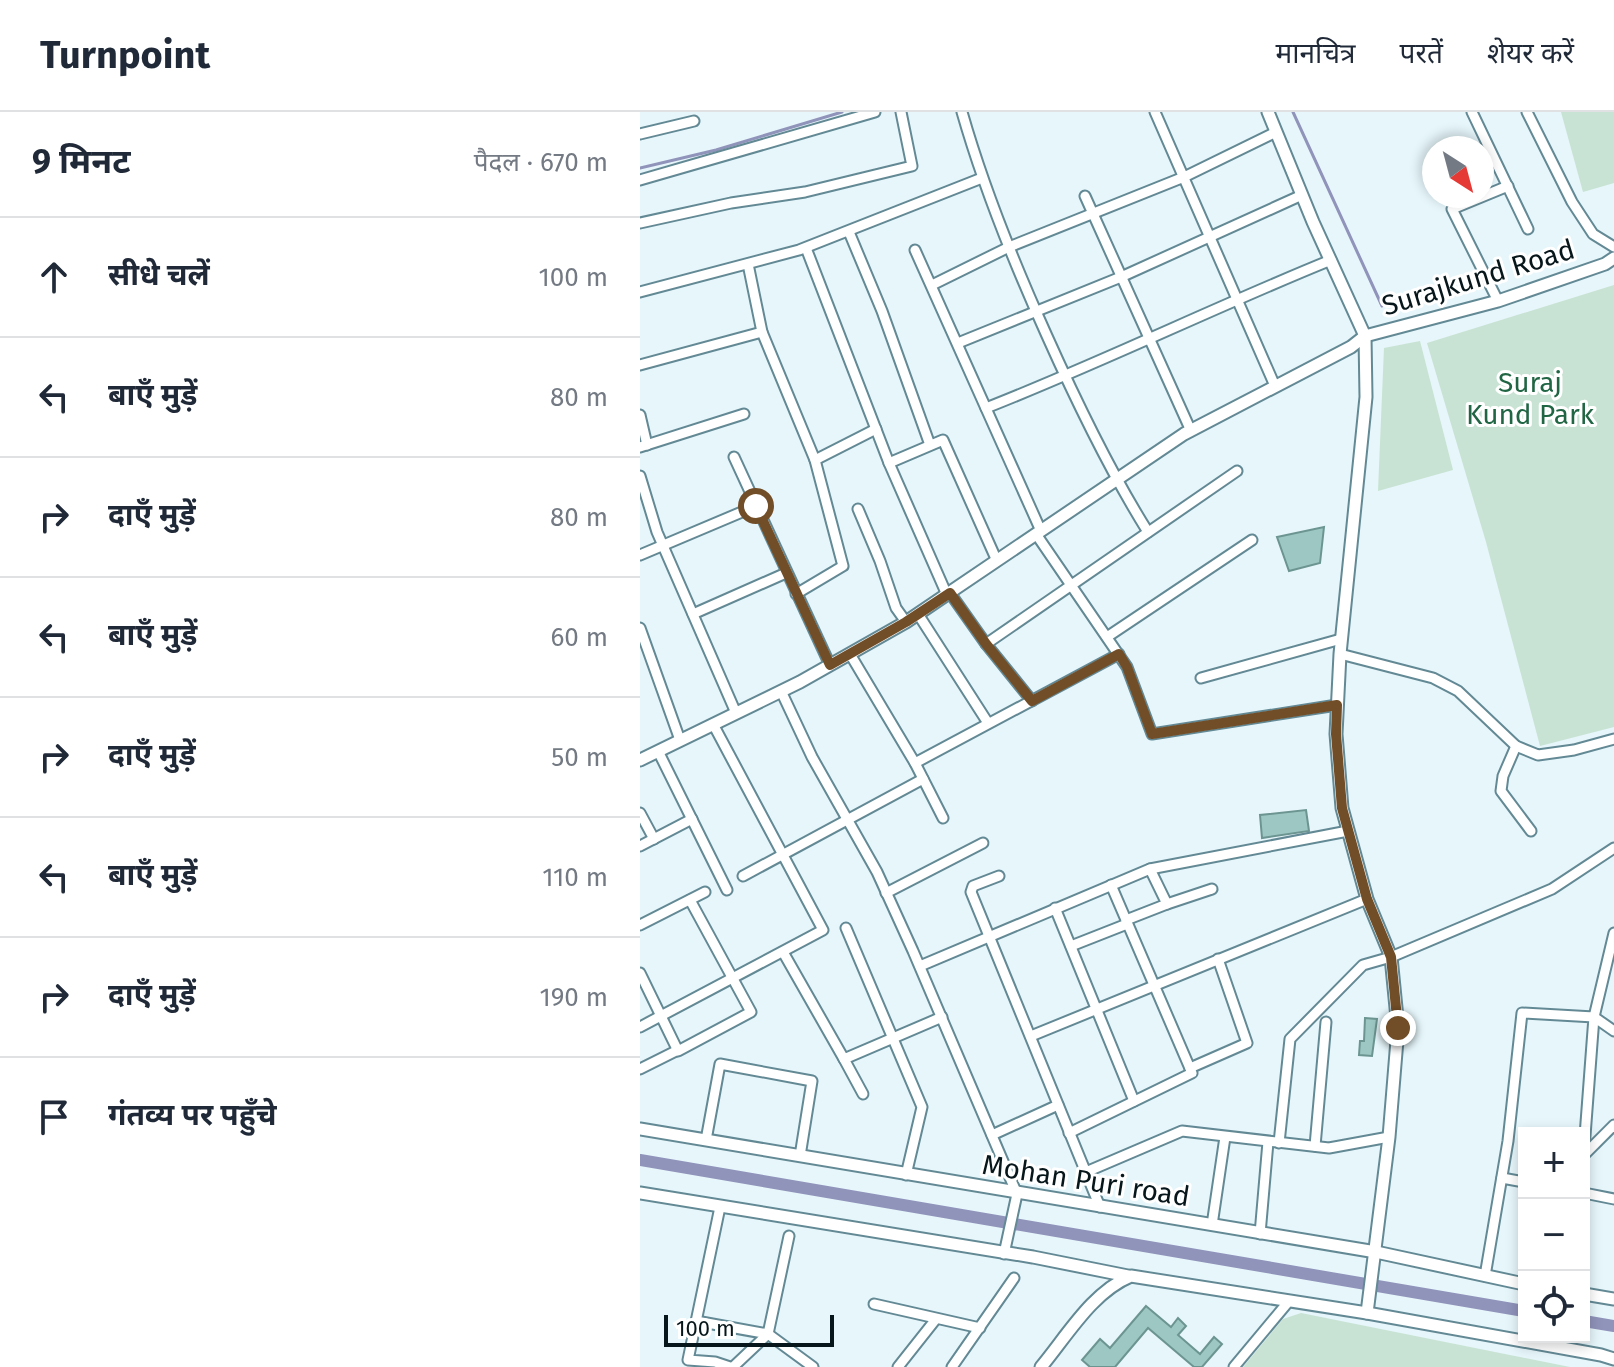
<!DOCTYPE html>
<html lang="hi">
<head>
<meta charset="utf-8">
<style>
  body { margin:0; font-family:"Fira Sans","Noto Sans Devanagari",sans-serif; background:#f6f6f7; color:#1f2937 }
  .controls { position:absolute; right:24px; bottom:24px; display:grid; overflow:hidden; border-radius:0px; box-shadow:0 4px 12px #0003 }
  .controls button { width:72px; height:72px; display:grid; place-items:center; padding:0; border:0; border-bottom:2px solid #e0e1e3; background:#fff; color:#1f2937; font:40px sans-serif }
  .compass { position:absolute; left:782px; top:24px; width:72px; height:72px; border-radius:50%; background:#fff; box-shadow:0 4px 12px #0003; rotate:144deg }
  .scale { position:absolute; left:24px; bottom:20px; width:170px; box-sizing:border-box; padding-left:8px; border:4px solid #07161a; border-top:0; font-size:22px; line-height:28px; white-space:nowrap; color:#07161a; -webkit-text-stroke:6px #fff; paint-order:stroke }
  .stop { position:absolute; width:24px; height:24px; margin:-18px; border:6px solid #724e28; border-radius:50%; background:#fff }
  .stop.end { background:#724e28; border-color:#fff; box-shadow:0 2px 8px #0008 }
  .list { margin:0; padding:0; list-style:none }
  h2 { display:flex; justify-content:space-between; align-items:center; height:104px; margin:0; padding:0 32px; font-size:34px }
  h2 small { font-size:26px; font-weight:400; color:#747a83 }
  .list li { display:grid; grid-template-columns:52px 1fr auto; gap:24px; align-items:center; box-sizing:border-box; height:120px; padding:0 32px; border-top:2px solid #e0e1e3 }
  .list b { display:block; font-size:30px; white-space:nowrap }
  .list em { font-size:26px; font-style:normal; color:#747a83 }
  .icon { flex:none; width:44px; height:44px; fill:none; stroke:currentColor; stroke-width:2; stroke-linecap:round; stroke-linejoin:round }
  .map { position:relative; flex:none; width:974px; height:1255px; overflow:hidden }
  header { display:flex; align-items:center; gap:48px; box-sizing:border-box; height:112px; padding:0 40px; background:#fff; border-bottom:2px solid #e0e1e3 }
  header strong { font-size:38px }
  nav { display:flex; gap:44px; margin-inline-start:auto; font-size:28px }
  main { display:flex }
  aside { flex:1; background:#fff }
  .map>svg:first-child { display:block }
  .park { fill:#c8e3d3 }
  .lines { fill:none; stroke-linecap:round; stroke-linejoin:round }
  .stream { stroke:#9093ba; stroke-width:3 }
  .canal { stroke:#9093ba; stroke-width:12 }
  .building { fill:#9dc7c3; stroke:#6c9591; stroke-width:2 }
  .minor-casing { stroke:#638995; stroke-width:13 }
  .tertiary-casing { stroke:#638995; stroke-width:15 }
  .minor { stroke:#fff; stroke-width:9 }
  .tertiary { stroke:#fff; stroke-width:11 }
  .route { stroke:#724e28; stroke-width:10 }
  .labels { text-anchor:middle; stroke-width:6; stroke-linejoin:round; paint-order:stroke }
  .street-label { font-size:28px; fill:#07161a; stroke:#fff }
  .park-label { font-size:28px; fill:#216644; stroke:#fff }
</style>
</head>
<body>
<header>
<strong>Turnpoint</strong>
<nav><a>मानचित्र</a><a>परतें</a><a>शेयर करें</a></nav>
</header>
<main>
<aside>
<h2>9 मिनट<small>पैदल · 670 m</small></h2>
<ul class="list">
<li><svg class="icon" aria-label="ahead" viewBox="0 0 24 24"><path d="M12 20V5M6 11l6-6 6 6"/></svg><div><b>सीधे चलें</b></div><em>100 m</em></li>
<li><svg class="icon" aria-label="left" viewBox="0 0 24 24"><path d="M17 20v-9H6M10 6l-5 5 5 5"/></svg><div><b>बाएँ मुड़ें</b></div><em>80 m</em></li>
<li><svg class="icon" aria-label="right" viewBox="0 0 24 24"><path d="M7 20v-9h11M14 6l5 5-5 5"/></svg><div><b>दाएँ मुड़ें</b></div><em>80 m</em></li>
<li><svg class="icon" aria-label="left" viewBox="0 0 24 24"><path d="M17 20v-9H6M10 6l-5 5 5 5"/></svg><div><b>बाएँ मुड़ें</b></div><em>60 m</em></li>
<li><svg class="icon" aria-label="right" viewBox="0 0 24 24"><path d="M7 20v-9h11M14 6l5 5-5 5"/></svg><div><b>दाएँ मुड़ें</b></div><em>50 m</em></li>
<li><svg class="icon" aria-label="left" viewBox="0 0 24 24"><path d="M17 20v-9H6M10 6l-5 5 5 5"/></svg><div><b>बाएँ मुड़ें</b></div><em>110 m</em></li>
<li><svg class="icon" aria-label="right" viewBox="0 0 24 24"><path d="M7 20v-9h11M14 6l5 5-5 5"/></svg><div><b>दाएँ मुड़ें</b></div><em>190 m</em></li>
<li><svg class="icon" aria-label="arrive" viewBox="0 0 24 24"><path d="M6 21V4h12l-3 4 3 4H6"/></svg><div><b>गंतव्य पर पहुँचे</b></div></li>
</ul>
</aside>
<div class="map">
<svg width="974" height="1255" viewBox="0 0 974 1255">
  <rect width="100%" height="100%" fill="#e6f6fb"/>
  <!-- park -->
  <g class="park">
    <polygon points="921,0 974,0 974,71 943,80"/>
    <polygon points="974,173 974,615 900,634 846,430 787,231"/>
    <polygon points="780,229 813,358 738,379 744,236"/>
    <polygon points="661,1201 930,1255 603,1255 643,1207"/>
  </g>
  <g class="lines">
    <!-- stream -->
    <g class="stream">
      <polyline points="653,0 742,194"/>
      <polyline points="0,56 76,38 202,0"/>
    </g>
    <!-- canal -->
    <g class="canal">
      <polyline points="0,1048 884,1199"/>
      <polyline points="944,1209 974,1214"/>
    </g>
  </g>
  <!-- building -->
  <g class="building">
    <polygon points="684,415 680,451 649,459 637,425"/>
    <polygon points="666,698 669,719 622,726 620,703"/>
    <polygon points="725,906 737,907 732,944 719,943 720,929 724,929"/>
    <polygon points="506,1194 531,1215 538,1206 546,1214 538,1223 560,1242 574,1225 582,1232 562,1255 554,1255 508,1216 475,1255 450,1255 442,1248 460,1227 470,1236"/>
  </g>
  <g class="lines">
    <defs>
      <g id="minor">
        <path d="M322,0c22,77 52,151 85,224 30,67 62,134 101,196"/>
        <polyline points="515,0 635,274"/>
        <polyline points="832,0 888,117"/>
        <polyline points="887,0 932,90 953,122 974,135"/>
        <polyline points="0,22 54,9"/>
        <polyline points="0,68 235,0"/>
        <polyline points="445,84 551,319"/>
        <polyline points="0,111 91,91 165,80 272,54 261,0"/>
        <polyline points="209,120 242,199 290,333"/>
        <polyline points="166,136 249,351 307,483"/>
        <polyline points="275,138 401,419"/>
        <polyline points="108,152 122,220 175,348 203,454 156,482"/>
        <polyline points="292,173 369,135 544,65 636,20"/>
        <polyline points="0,180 159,138 342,66"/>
        <polyline points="858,189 812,97 868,74"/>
        <polyline points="318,231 481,165 662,83"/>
        <polyline points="0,253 122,220"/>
        <path d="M346,296c117,-46 229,-101 345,-148"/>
        <polyline points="0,303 7,333"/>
        <polyline points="0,335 104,302"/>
        <polyline points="94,345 190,553"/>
        <polyline points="175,348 236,317"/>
        <polyline points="249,351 303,328 357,449"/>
        <polyline points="0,364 17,420 96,601"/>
        <polyline points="218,397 240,449 256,496 266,510"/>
        <polyline points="396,422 487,555 512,622 697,593"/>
        <polyline points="0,443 116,394"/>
        <polyline points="310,481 346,532 392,589"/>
        <polyline points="53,502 146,461"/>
        <polyline points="278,502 348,611"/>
        <polyline points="0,516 40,628"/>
        <polyline points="467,525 612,428"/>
        <polyline points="346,532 597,359"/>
        <polyline points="210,542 275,651 303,706"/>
        <polyline points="700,542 793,566 818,579 876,634 898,643 934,638 974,627"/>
        <polyline points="561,566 701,527"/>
        <polyline points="141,579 172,645 237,760 273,839 377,1082 364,1142"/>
        <polyline points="876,634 863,664 861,679 891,719"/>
        <polyline points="18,639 87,778"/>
        <polyline points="275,651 479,542"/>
        <polyline points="0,701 14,727"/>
        <polyline points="0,734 52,707"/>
        <polyline points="103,764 283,667"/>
        <polyline points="359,764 333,774 331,780 460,1095"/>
        <polyline points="246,781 343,731"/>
        <polyline points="527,792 572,777"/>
        <polyline points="415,796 494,989"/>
        <polyline points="486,808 527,792 510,757"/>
        <polyline points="0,813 65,780"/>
        <polyline points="206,816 282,995 266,1063"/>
        <polyline points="974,821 954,905 974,919"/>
        <polyline points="431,834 487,812"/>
        <polyline points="143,840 204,947 302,905"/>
        <polyline points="280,854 510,757 708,719"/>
        <polyline points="0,861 38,939 111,900 50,788"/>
        <polyline points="0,915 183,818 73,612"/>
        <polyline points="391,924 727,787"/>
        <polyline points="204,947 223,982"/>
        <polyline points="550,956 607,931 578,847"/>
        <polyline points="0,957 38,938"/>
        <polyline points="429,1021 552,961 471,773"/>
        <polyline points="352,1023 418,993"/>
        <polyline points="66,1028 80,952 172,969 160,1044"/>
        <polyline points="639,1031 650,927 723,853 751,845 912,777 974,736"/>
        <polyline points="675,1034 686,910"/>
        <polyline points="944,1043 974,1013"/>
        <polyline points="446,1060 542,1019 689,1036 749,1025"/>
        <polyline points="862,1066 884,1070"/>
        <polyline points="944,1081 974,1087"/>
        <polyline points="80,1095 48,1248 75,1250 90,1255"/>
        <polyline points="572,1113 585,1025"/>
        <polyline points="620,1122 628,1030"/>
        <polyline points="845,1164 868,1029 882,901 954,905 944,1037"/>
        <polyline points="234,1192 340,1216"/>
        <polyline points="56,1209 128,1222 173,1255"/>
        <polyline points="93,1255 128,1222 149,1124"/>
        <polyline points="258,1255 296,1207"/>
        <polyline points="312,1255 374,1166"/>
        <polyline points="594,1255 649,1189"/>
      </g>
      <g id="tertiary">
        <polyline points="628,0 673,110 725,224 726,285 700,542 696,622 702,696 727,787 751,845 758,916 749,1025 727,1201"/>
        <polyline points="0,648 160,570 266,510 544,322 711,235 725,224 858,189 965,152 974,146"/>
        <polyline points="0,1017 736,1140 884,1172"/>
        <polyline points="0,1081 393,1145 488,1164"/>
        <polyline points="944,1182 974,1187"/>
        <path d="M401,1255c26,-31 51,-75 90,-91l236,37 234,42 13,4"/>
      </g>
    </defs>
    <!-- minor casing -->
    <use href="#minor" class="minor-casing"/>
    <!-- tertiary casing -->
    <use href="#tertiary" class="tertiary-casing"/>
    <!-- minor -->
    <use href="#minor" class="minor"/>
    <!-- tertiary -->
    <use href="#tertiary" class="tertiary"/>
  </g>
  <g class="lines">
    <!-- route -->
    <polyline class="route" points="116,394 190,553 266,510 310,481 346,532 392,589 479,542 487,555 512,622 697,593 696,622 702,696 727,787 751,845 758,916"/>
  </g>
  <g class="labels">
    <!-- street labels -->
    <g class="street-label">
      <text transform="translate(838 165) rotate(-17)" y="10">Surajkund Road</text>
      <text transform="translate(446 1068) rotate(9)" y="10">Mohan Puri road</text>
    </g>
    <!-- park labels -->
    <g class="park-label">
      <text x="890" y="280">Suraj<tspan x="890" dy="32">Kund Park</tspan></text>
    </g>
  </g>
</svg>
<div class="controls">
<button>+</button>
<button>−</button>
<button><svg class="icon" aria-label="locate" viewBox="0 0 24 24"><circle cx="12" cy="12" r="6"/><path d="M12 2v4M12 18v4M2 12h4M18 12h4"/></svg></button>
</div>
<svg class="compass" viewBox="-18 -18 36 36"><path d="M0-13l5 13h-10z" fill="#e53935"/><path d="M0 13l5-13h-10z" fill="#747a83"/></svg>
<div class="scale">100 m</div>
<div class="stop" style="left:116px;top:394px"></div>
<div class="stop end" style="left:758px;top:916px"></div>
</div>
</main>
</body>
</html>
